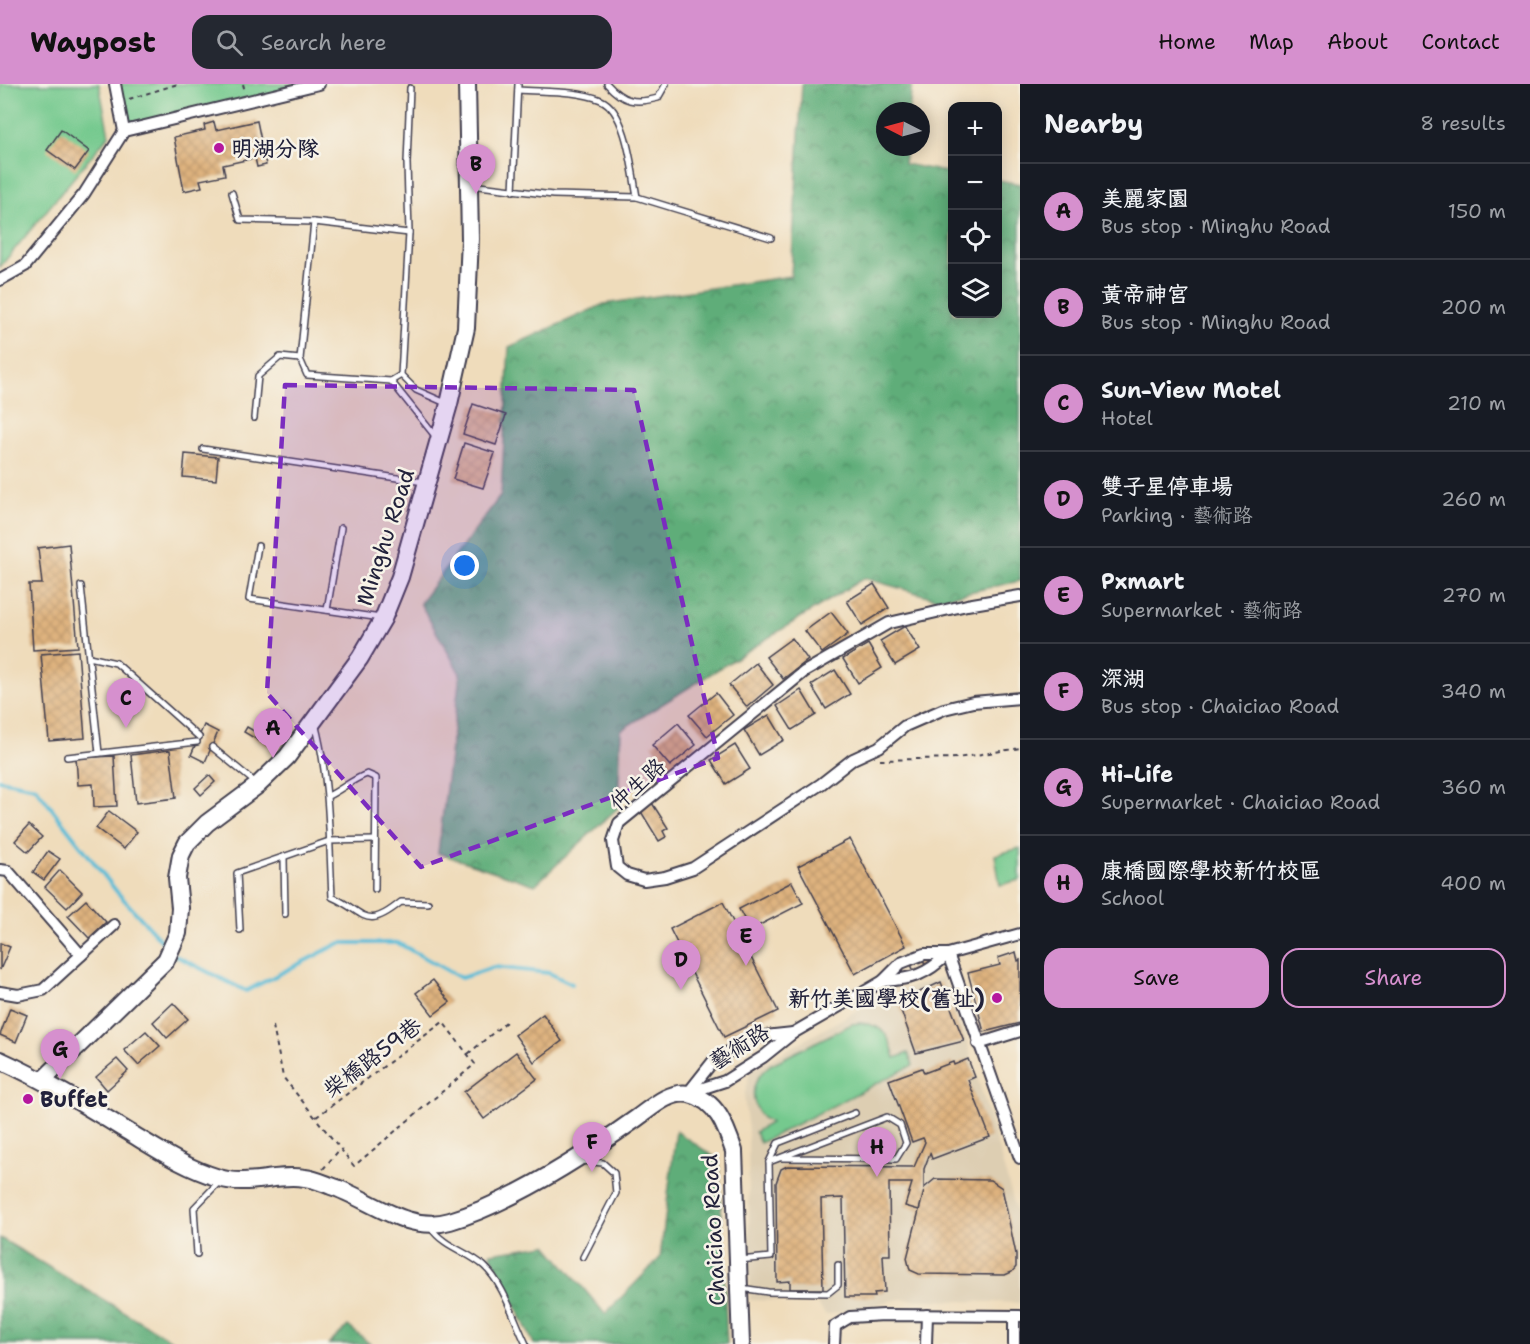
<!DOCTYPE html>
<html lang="en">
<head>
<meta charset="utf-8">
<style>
  body { margin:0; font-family:"Shantell Sans","LXGW WenKai TC",sans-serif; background:#242831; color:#f1f3f6 }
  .controls { position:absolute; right:18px; top:18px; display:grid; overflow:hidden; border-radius:12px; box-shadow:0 3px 15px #0003 }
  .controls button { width:54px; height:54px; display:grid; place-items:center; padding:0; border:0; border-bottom:2px solid #363941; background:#171b24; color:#f1f3f6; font:30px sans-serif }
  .compass { position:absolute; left:876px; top:18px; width:54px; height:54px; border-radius:50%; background:#171b24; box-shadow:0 3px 15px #0003; rotate:276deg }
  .you { position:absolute; left:465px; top:482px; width:21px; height:21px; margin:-15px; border:4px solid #fff; border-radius:50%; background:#1a73e8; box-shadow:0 0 0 9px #1a73e833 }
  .badge { display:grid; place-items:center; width:39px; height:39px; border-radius:50%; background:#d690ce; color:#111; font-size:20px; font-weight:700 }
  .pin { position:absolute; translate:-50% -50px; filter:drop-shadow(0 2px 3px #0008) }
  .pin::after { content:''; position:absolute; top:32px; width:21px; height:18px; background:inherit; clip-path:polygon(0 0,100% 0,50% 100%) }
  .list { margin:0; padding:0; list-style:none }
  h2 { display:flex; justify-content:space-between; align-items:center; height:78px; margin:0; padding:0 24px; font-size:26px }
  h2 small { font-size:20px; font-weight:400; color:#9ea1a6 }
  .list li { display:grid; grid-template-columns:39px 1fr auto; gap:18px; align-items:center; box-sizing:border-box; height:96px; padding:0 24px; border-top:2px solid #363941 }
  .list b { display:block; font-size:22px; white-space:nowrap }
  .list p { margin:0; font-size:20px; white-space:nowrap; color:#9ea1a6 }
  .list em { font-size:20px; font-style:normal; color:#9ea1a6 }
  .actions { display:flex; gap:12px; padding:18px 24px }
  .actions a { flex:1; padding:14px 0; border:2px solid #d690ce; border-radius:18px; text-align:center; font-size:21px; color:#d690ce }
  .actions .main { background:#d690ce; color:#111 }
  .icon { flex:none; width:33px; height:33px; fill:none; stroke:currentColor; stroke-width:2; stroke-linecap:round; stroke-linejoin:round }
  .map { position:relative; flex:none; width:1020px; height:1260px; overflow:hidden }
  header { display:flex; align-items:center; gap:36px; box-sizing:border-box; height:84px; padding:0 30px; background:#d690ce; color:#111 }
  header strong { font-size:28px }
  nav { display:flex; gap:33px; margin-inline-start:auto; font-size:21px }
  .search { width:420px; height:54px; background:#242831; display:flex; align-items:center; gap:15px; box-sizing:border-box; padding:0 21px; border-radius:18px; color:#9ea1a6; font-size:22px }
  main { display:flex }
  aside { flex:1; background:#171b24 }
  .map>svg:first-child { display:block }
  .built { fill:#ddceb2 }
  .forest { fill:url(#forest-crowns); stroke:#40685a; stroke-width:1.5 }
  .green { fill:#74c98e; stroke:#4b7664; stroke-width:1.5 }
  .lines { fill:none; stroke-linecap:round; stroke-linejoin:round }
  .stream { stroke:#59bcd7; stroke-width:4 }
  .building { fill:url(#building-cross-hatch) }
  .lane-casing { stroke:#413e4e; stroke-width:8 }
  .street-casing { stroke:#413e4e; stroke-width:14 }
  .secondary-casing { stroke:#413e4e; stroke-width:20 }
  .path { stroke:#413e4e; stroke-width:2; stroke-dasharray:4.5 4.5; stroke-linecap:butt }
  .lane { stroke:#fff; stroke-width:5 }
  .street { stroke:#fff; stroke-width:10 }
  .secondary { stroke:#fff; stroke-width:16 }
  .marked { fill:#7b2cbf; fill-opacity:0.2; stroke:#7b2cbf; stroke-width:4.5; stroke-dasharray:12 8; stroke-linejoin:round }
  .poi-dot { fill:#b5179e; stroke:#f7f3e8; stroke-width:2 }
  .labels { text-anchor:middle; stroke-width:5; stroke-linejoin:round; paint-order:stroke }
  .poi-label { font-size:22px; font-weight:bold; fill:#22223b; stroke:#f7f3e8; text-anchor:start }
  .street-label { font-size:22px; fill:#22223b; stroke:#f7f3e8 }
</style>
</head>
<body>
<header>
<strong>Waypost</strong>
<div class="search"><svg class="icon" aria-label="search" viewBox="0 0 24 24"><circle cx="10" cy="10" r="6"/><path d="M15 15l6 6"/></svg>Search here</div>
<nav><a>Home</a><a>Map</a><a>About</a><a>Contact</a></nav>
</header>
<main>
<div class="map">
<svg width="1020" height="1260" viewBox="0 0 1020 1260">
  <defs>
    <pattern id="forest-crowns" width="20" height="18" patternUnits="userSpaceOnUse" patternTransform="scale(1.5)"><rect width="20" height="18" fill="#5fad79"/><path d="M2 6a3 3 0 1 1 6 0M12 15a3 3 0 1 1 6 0" fill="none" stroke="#4e8c64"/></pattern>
    <pattern id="building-cross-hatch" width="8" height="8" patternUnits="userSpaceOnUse" patternTransform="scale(1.5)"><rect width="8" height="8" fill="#deb27e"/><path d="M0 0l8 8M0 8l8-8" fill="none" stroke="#be996e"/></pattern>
  </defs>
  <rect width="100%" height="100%" fill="#f7f3e8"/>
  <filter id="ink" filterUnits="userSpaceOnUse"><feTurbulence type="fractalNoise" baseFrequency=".0167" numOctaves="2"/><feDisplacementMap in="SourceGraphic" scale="12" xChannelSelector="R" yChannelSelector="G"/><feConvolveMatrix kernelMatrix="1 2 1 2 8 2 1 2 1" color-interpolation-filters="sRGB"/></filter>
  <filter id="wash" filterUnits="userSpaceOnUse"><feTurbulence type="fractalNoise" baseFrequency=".008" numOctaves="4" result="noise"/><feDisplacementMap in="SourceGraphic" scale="24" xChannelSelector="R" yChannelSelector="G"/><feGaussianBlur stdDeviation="1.35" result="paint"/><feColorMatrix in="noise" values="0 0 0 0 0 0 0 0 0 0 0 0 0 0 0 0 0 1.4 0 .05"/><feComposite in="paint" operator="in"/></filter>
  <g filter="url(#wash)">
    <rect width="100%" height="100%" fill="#efdcbb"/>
    <!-- built -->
    <polygon class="built" points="943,893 968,961 1020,1139 1020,1219 900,1215 826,1231 815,1218 750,1216 748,1046 744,1013 750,987 879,914"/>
    <!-- forest -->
    <g class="forest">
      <polygon points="802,0 912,0 909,27 885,27 885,63 906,63 904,80 952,89 952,230 998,230 998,96 1020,100 1020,497 938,515 864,494 621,646 618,724 535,801 438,769 460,590 420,519 501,411 509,263 604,220 791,192"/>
      <polygon points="676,1047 719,1076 727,1260 534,1260 490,1169 547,1161 605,1230 660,1174"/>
      <polygon points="0,1154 178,1260 0,1260"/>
      <polygon points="348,1242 370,1260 329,1260"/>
    </g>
    <!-- green -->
    <g class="green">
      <polygon points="0,0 99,0 109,51 0,183"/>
      <polygon points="115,0 319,0 124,47"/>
      <polygon points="1020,764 1020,796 1000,801 995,771"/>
      <path d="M861,939c23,2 29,14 34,35l13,-5 5,12 -153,78 -5,-11 16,-10 -9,-4c-14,-21 -11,-38 8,-53l82,-41z"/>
    </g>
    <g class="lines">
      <!-- stream -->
      <g class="stream">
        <polyline points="0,696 35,703 117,808 167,863"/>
        <polyline points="174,871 246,907 340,859 398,859 461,894 494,883 549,889 572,900"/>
      </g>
    </g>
    <g id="blocks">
      <!-- building -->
      <g class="building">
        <polygon points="257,37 266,81 257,83 255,74 223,81 225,91 200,96 202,103 184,107 174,53 205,46 204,41 214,38 216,46"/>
        <polygon points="61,46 89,67 75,86 47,66"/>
        <polygon points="473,320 506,331 496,361 463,350"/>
        <polygon points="464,359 495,369 483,404 453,395"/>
        <polygon points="185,370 218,373 216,396 183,393"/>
        <polygon points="69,460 78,563 33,566 29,500 42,500 38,464"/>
        <polygon points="874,500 889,524 862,541 847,517"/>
        <polygon points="831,528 848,550 822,569 805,547"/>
        <polygon points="905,542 920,566 895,581 880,557"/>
        <polygon points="792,554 808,576 783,595 766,573"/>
        <polygon points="868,560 882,584 858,599 843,575"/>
        <polygon points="78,567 85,654 49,657 41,570"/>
        <polygon points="756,579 773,601 747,623 729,601"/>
        <polygon points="835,586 850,610 826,625 811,601"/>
        <polygon points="801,606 816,631 792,646 777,622"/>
        <polygon points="716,609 733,631 707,652 689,631"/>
        <polygon points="769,631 784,656 759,671 744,646"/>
        <polygon points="678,639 696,661 670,682 652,661"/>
        <polygon points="204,641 218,648 205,678 191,671"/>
        <polygon points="247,643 271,657 268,662 244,648"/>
        <polygon points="735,661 750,685 726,700 711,676"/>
        <polygon points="170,666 176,714 136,719 131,671"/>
        <polygon points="114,672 117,722 94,723 93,700 78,701 76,674"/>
        <polygon points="209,691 215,698 201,711 195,704"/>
        <polygon points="652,719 668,744 663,747 666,753 659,757 640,726"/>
        <polygon points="109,727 137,748 124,765 96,744"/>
        <polygon points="29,741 42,753 28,768 15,757"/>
        <polygon points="850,755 906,862 855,890 798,782"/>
        <polygon points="48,767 60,775 44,796 33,788"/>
        <polygon points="60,786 82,808 67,824 45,803"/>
        <polygon points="792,798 803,819 750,846 739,825"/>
        <polygon points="86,816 106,838 89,854 68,832"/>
        <polygon points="723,818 778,927 724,953 670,845"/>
        <polygon points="0,859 10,863 0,886"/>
        <polygon points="1016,868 1018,877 1020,876 1020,939 984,948 968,889 1000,881 998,874"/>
        <polygon points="923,875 926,883 914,888 911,880"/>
        <polygon points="433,896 450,918 433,931 416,909"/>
        <polygon points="941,898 964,957 916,969 898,918"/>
        <polygon points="173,919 188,935 167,954 153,938"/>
        <polygon points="10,924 27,931 16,958 0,951"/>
        <polygon points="543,930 562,957 534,978 515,951"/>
        <polygon points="146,947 160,962 138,981 124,966"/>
        <polygon points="516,968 537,995 484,1035 464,1008"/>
        <polygon points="117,975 128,987 107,1006 96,993"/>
        <polygon points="968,975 975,993 968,996 990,1053 932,1075 930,1069 924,1085 924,1104 935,1095 990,1096 1002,1104 1016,1170 1016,1183 1012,1188 1005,1191 919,1190 910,1186 907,1174 924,1107 919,1126 905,1122 912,1099 889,1099 890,1171 883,1171 885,1208 874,1209 875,1213 845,1213 843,1114 821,1115 823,1205 790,1205 790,1197 777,1198 776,1099 781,1085 787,1082 914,1083 925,1058 923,1054 912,1058 889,996 922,984 924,989 953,978 954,981"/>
      </g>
    </g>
  </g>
  <g filter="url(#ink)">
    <use href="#blocks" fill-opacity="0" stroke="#413e4e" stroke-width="1.5"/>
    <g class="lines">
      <defs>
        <g id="lane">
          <path d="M607,0c16,18 28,20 51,14l8,-14"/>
          <polyline points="410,4 407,79 409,149 401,291 416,306 448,320"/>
          <path d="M518,6c25,2 59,0 83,10 26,11 31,71 36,97"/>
          <polyline points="471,101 553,111 637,113 771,154"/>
          <polyline points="513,107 518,0"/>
          <polyline points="232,109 240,136 314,138 409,149"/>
          <polyline points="314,138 300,275 307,291 391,297 401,291"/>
          <polyline points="391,297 435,352"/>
          <polyline points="254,334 258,292 280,273 300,275"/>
          <polyline points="203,365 424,398"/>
          <polyline points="258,462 249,515 381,534"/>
          <polyline points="81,502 99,669"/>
          <polyline points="327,526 341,444"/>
          <polyline points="89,573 116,579 199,653"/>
          <path d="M315,639c15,57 14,116 17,174 34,15 32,35 69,5l27,1"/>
          <polyline points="212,663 257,700"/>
          <polyline points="67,673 197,658"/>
          <path d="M328,712c14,-7 25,-17 39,-22l9,4 -1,111"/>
          <polyline points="284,774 285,830"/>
          <polyline points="240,846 237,789 329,757 375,756"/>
          <polyline points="582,1077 603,1079 614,1089 616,1109 583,1173"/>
          <polyline points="769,1078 778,1059 855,1029"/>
          <path d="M431,1144c13,19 36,23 53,38 20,18 30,54 42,78"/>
          <polyline points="197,1170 194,1124 220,1097"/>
          <polyline points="739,1176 771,1173 769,1078 887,1033 900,1041 906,1059 896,1075 782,1074"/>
          <polyline points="741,1204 768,1208 828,1209 838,1201 838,1181"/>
        </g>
        <g id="street">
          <polyline points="115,0 124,47"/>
          <polyline points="0,196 25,182 84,110 124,47 319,0"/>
          <polyline points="1020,512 967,521 889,539 804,588 619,739 613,757 617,783 627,791 644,796 665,793 693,784 821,700 853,675 879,663 905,642 944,625 973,618 1020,614"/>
          <polyline points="0,786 8,787 81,871"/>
          <polyline points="948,870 1020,1074"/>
          <path d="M883,897c30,-2 43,-6 65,-27"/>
          <polyline points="0,908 18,911 43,906 114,841"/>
          <polyline points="978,960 1020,947"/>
          <polyline points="688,1009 725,997 763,973 793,949 883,897 901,879 924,870 948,870 1020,850"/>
          <polyline points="688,1009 714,976 756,953 793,949"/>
          <polyline points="834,1260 835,1242 850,1233 884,1231 1020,1232"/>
          <polyline points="926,1260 927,1231"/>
          <polyline points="1014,1260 1014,1232"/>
        </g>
        <g id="secondary">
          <path d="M0,976c44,20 85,45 127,71 30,18 58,37 92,47 29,9 58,-5 86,0 9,1 18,5 26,8 38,12 76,48 119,35 60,-18 135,-66 187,-103 14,-10 33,-28 52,-24 28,6 37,33 45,57l7,193"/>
          <polyline points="43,996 166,876 178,849 180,824 177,794 181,771 187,759 207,739 258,701 287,673 360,574 383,535 400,493 449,320 466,244 470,155 467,0"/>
        </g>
      </defs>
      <!-- lane casing -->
      <use href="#lane" class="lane-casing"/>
      <!-- street casing -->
      <use href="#street" class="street-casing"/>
      <!-- secondary casing -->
      <use href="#secondary" class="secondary-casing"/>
      <!-- path -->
      <g class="path">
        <polyline points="243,0 245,8"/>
        <polyline points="129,15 178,0"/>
        <polyline points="880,676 957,674 1020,664"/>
        <polyline points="273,942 283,993 354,1082 475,980 443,938 315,1034"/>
        <polyline points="468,970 506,938"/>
        <polyline points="323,1085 340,1065"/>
      </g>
      <!-- lane -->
      <use href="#lane" class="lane"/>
      <!-- street -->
      <use href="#street" class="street"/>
      <!-- secondary -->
      <use href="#secondary" class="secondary"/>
    </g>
  </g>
  <!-- marked area -->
  <path class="marked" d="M285,301l349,5 84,368 -297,109 -154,-174z"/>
  <!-- markers -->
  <g class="poi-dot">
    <circle cx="219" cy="64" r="6"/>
    <circle cx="997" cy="914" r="6"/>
    <circle cx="28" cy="1015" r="6"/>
  </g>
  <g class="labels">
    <!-- poi labels -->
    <g class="poi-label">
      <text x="231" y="72">明湖分隊</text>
      <text x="985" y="922" text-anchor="end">新竹美國學校(舊址)</text>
      <text x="40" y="1023">Buffet</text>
    </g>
    <!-- street labels -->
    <g class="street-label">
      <text transform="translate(385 453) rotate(-72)" y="8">Minghu Road</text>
      <text transform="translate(637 700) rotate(-42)" y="8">仲生路</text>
      <text transform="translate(739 962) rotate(-32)" y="8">藝術路</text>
      <text transform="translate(372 973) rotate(-37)" y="8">柴橋路59巷</text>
      <text transform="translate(713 1146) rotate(-93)" y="8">Chaiciao Road</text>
    </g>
  </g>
</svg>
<div class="controls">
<button>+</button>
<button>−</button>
<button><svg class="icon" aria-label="locate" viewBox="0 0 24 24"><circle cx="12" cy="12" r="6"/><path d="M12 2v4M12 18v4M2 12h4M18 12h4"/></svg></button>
<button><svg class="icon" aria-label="layers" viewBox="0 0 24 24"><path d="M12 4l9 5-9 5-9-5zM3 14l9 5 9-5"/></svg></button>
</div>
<svg class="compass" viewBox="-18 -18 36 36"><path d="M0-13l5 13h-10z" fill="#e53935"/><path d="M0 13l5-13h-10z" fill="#9ea1a6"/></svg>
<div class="you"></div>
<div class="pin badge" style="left:273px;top:674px">A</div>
<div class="pin badge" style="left:476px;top:110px">B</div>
<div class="pin badge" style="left:126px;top:644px">C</div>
<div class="pin badge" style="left:681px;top:906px">D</div>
<div class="pin badge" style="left:746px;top:882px">E</div>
<div class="pin badge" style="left:592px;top:1088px">F</div>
<div class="pin badge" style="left:60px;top:995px">G</div>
<div class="pin badge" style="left:877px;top:1093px">H</div>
</div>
<aside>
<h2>Nearby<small>8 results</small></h2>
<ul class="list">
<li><span class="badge">A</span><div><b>美麗家園</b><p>Bus stop · Minghu Road</p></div><em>150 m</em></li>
<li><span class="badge">B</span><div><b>黃帝神宮</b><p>Bus stop · Minghu Road</p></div><em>200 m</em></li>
<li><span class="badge">C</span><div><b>Sun-View Motel</b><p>Hotel</p></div><em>210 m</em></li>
<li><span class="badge">D</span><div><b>雙子星停車場</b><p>Parking · 藝術路</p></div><em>260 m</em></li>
<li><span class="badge">E</span><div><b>Pxmart</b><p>Supermarket · 藝術路</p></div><em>270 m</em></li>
<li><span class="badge">F</span><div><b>深湖</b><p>Bus stop · Chaiciao Road</p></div><em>340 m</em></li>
<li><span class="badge">G</span><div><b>Hi-Life</b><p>Supermarket · Chaiciao Road</p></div><em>360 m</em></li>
<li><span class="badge">H</span><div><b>康橋國際學校新竹校區</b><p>School</p></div><em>400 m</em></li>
</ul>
<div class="actions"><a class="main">Save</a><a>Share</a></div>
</aside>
</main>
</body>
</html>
